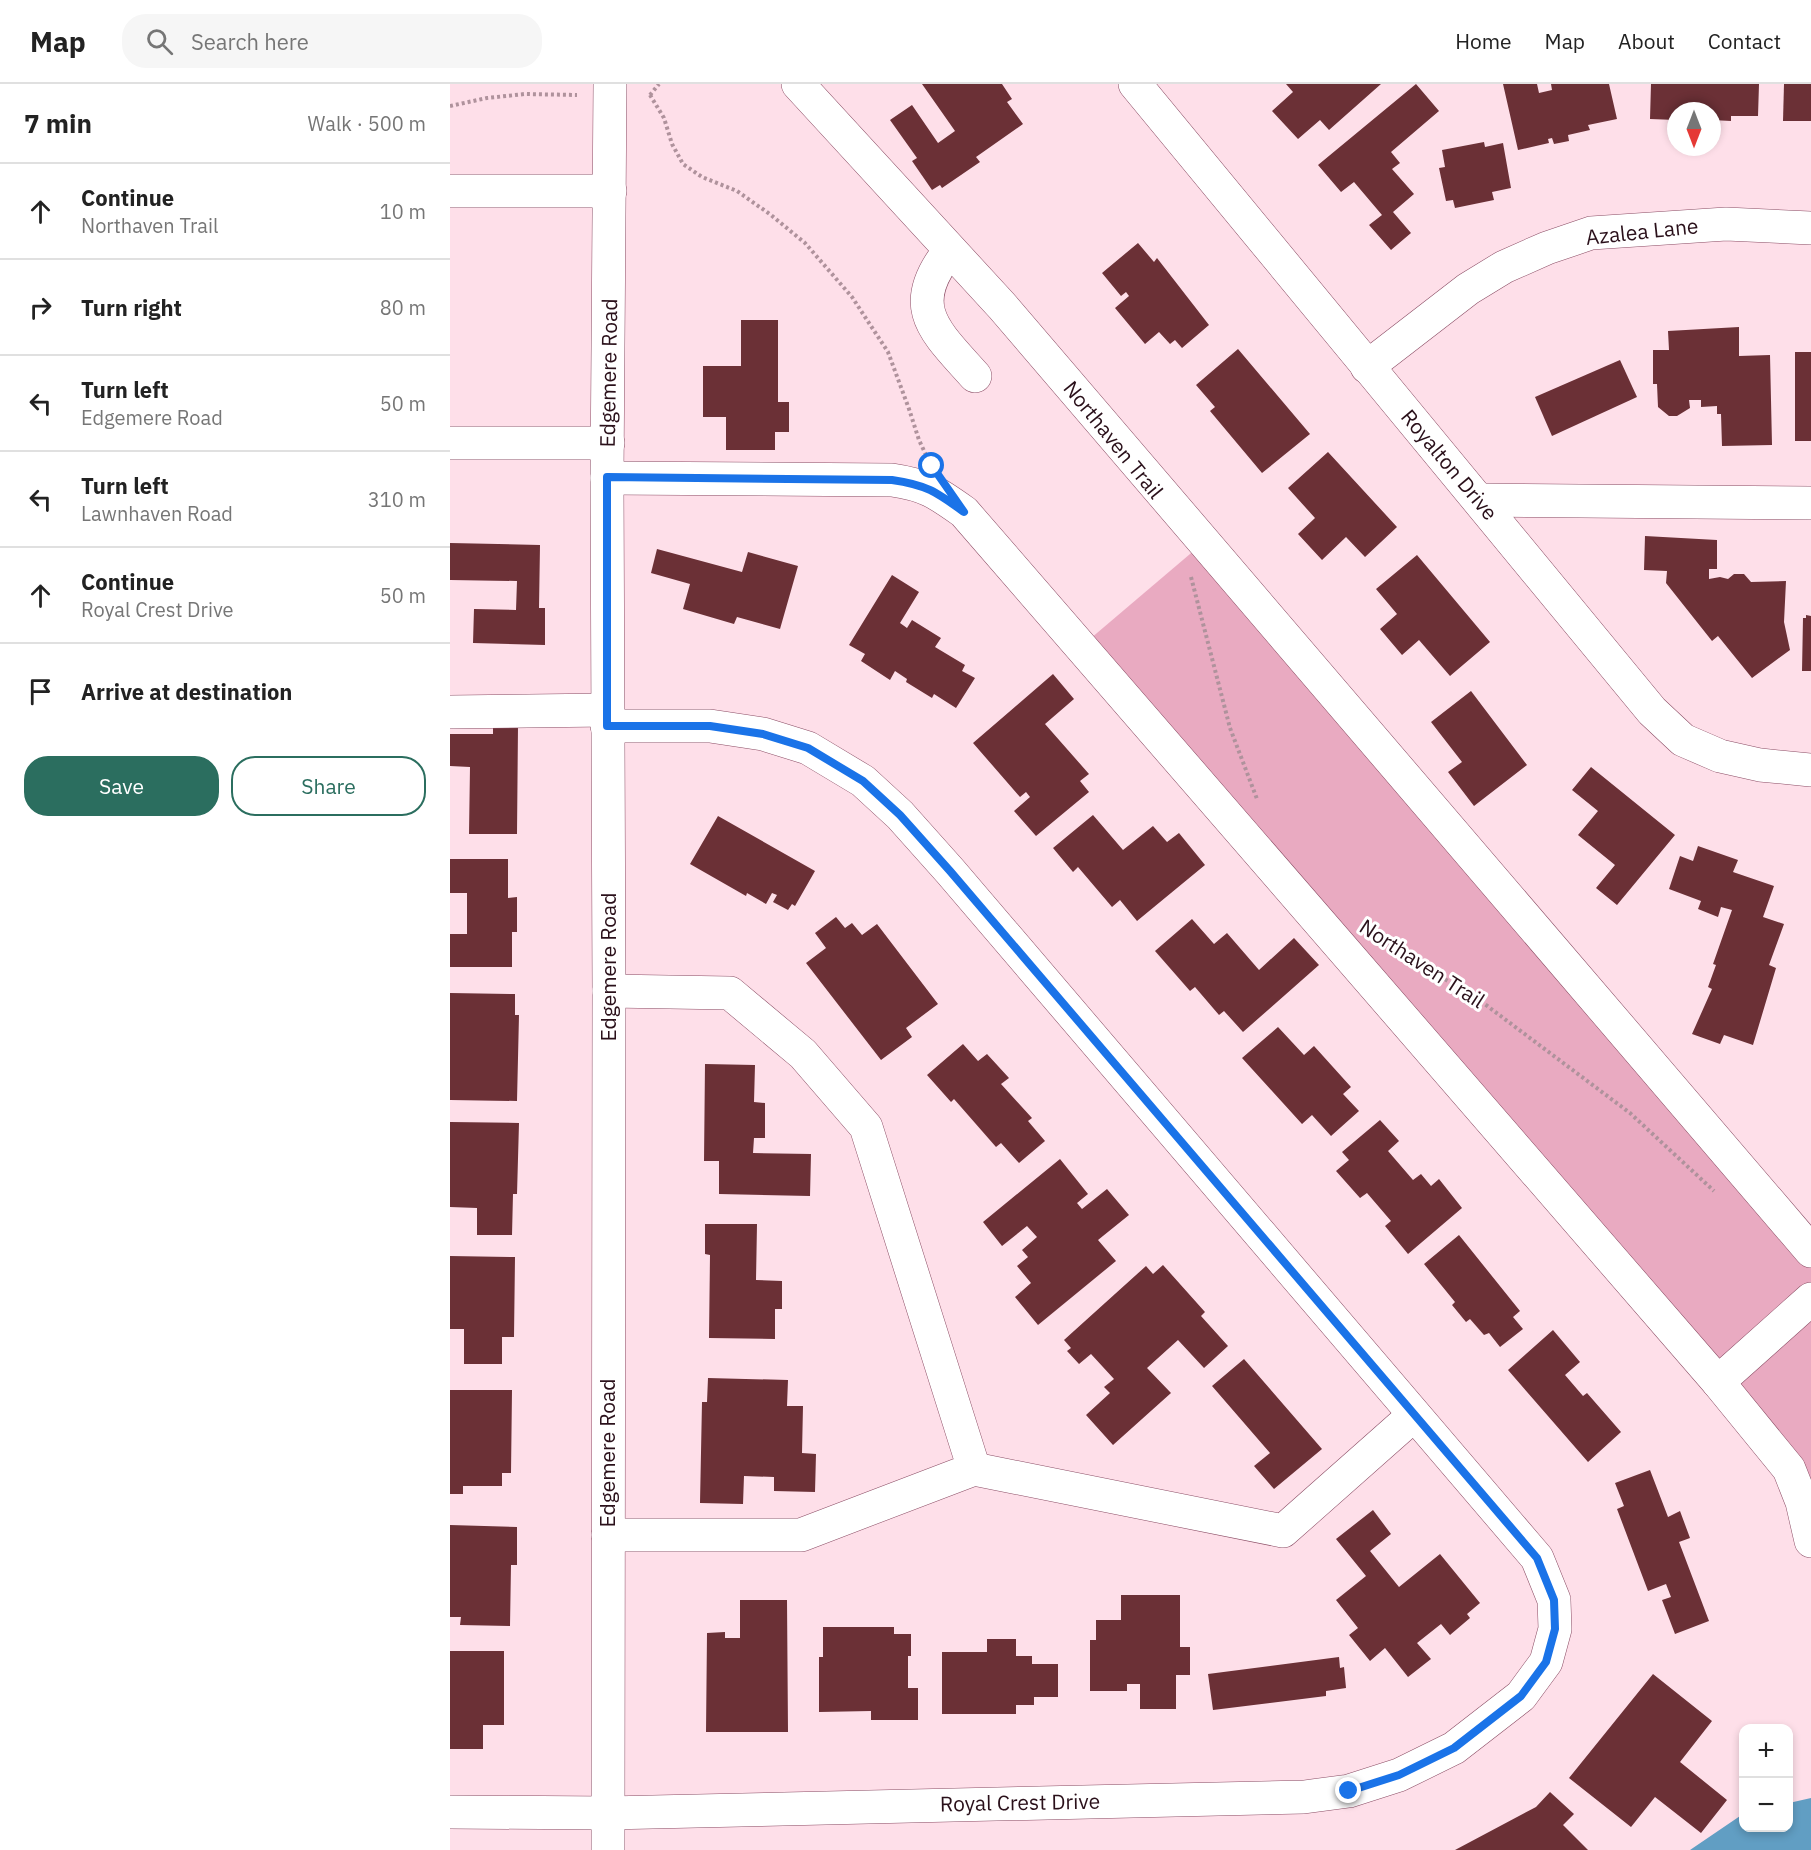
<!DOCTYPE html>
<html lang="en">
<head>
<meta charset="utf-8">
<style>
  body { margin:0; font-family:"IBM Plex Sans",sans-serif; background:#f6f6f6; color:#222 }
  .controls { position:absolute; right:18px; bottom:18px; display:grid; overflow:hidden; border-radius:12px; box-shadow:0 3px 9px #0003 }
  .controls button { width:54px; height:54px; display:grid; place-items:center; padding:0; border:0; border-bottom:2px solid #e0e0e0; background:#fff; color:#222; font:30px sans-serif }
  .compass { position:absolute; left:1217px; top:18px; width:54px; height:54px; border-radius:50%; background:#fff; box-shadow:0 3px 9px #0003; rotate:180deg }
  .stop { position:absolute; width:18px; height:18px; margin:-14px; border:4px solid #1a73e8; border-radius:50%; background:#fff }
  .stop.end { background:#1a73e8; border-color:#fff; box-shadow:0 2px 6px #0008 }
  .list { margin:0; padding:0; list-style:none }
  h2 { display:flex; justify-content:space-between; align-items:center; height:78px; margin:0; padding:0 24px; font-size:26px }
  h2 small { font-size:20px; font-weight:400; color:#767676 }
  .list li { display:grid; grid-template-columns:39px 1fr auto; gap:18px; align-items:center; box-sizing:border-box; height:96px; padding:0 24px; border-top:2px solid #e0e0e0 }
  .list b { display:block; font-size:22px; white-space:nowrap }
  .list p { margin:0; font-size:20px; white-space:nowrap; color:#767676 }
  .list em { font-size:20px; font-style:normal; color:#767676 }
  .actions { display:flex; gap:12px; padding:18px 24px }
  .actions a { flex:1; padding:14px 0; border:2px solid #2b6e5f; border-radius:24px; text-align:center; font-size:21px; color:#2b6e5f }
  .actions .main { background:#2b6e5f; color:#fff }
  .icon { flex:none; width:33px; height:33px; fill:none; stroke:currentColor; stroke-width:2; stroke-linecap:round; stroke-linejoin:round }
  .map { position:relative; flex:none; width:1361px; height:1766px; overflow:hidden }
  header { display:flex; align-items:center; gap:36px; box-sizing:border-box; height:84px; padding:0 30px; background:#fff; border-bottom:2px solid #e0e0e0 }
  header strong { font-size:28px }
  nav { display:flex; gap:33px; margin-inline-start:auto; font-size:21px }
  .search { width:420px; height:54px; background:#f6f6f6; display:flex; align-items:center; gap:15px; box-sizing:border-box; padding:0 21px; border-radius:24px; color:#767676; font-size:22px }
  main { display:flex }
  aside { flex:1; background:#fff }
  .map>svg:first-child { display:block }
  .green { fill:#e9aac1 }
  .water { fill:#619ec3 }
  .building { fill:#6b3036 }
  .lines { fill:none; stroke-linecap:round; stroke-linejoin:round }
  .minor-casing { stroke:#8b4d65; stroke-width:34 }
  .path { stroke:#af929c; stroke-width:4; stroke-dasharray:3 3; stroke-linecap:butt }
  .minor { stroke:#fff; stroke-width:33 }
  .route { stroke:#1a73e8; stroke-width:8 }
  .labels { text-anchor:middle; stroke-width:6; stroke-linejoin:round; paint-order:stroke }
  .street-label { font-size:21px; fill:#2a101a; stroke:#fff }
</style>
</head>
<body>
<header>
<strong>Map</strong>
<div class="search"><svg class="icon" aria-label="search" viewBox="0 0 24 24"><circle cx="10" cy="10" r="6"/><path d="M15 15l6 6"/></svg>Search here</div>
<nav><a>Home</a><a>Map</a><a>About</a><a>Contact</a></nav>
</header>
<main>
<aside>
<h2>7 min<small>Walk · 500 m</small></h2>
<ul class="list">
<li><svg class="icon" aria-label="ahead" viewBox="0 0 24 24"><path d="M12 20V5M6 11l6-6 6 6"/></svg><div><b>Continue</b><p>Northaven Trail</p></div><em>10 m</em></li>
<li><svg class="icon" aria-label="right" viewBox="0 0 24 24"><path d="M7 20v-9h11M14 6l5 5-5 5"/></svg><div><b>Turn right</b></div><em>80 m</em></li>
<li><svg class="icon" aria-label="left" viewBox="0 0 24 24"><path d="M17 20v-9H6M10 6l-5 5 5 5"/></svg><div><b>Turn left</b><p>Edgemere Road</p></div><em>50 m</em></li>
<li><svg class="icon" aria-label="left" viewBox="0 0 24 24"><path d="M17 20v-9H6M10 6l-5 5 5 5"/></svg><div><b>Turn left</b><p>Lawnhaven Road</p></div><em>310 m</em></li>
<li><svg class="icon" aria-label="ahead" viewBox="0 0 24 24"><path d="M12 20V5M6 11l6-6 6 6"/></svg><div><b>Continue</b><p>Royal Crest Drive</p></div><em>50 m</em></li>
<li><svg class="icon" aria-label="arrive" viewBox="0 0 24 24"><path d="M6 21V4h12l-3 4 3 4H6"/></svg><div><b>Arrive at destination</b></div></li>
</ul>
<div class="actions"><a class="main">Save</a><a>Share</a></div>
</aside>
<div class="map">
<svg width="1361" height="1766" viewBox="0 0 1361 1766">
  <rect width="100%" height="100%" fill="#fedfe9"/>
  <!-- green -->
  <polygon class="green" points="760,453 1361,1153 1361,1420 627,566"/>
  <!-- water -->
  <polygon class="water" points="1361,1714 1361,1766 1240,1766 1293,1730 1294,1744 1338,1744 1339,1719"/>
  <!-- building -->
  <g class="building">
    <polygon points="472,0 552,0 562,15 557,18 573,40 526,73 530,78 492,104 490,101 482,106 462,77 467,74 440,36 462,21 488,59 505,47"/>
    <polygon points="836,0 931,0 879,46 870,36 848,55 822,27 843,8"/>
    <polygon points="966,0 989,27 941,68 950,79 942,85 964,110 943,128 961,149 941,166 919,141 932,131 904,98 891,108 868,81"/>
    <polygon points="1053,0 1087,0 1089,9 1102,6 1101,0 1159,0 1167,35 1138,41 1140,46 1118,51 1119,57 1104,60 1102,54 1098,55 1099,59 1068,66"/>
    <polygon points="1201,0 1309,0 1308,32 1281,32 1281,37 1262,36 1262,27 1226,27 1226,36 1200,35"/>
    <polygon points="1334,0 1361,0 1361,37 1333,37"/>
    <polygon points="1034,58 1035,63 1053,59 1061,104 1042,108 1044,116 1005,124 1003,116 996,117 989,84 995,83 992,66"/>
    <polygon points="688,159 704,178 707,174 759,241 732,264 725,256 720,260 709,248 695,260 665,224 679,212 676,208 671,212 652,189"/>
    <polygon points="291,236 328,236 328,318 339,318 339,348 325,348 325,366 276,366 276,333 253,333 253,282 291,282"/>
    <polygon points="1289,243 1289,272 1320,271 1322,361 1272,362 1271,330 1267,330 1267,322 1251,323 1251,316 1239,316 1240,324 1227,332 1219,332 1208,323 1207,300 1203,300 1203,266 1219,266 1218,247"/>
    <polygon points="788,265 860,350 812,389 760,327 765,323 746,301"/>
    <rect x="1345" y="268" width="16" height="89"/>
    <polygon points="1170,276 1187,313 1102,352 1085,313"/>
    <polygon points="878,368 947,443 915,473 896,453 872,476 848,450 865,434 838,404"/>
    <polygon points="1195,452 1267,456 1267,485 1259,485 1259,495 1270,493 1278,495 1284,490 1294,490 1301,498 1336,497 1334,538 1340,566 1302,594 1268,552 1262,557 1216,499 1217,487 1194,486"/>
    <polygon points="0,459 90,461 89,524 95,524 95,561 23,559 24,525 66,526 67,497 0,496"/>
    <polygon points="207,465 292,488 298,468 348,482 330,545 287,533 284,540 233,525 240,500 201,489"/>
    <polygon points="967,471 1040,558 1000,592 969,556 952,571 930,545 947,530 926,505"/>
    <polygon points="442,491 469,508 450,539 457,544 462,536 491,554 485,563 515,581 512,587 525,594 506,624 484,610 482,614 456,598 457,595 445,587 440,596 411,577 415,570 399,561"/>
    <polygon points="1356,531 1361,532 1361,587 1352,587 1353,534 1356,534"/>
    <polygon points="603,590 624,615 595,640 639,690 630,697 639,708 586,752 564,727 580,713 576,708 570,713 523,659"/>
    <polygon points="1021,607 1077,681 1024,722 998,688 1012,678 981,638"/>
    <polygon points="43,642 68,642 67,750 19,750 20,683 0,682 0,650 43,650"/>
    <polygon points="1141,683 1225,751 1167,821 1146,804 1165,781 1128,751 1148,727 1122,706"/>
    <polygon points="643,731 673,766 703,742 717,758 729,749 755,781 687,837 670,816 662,823 628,783 623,788 603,764"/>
    <polygon points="268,732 365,787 345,822 342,820 338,826 323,818 327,811 322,809 316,820 297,809 296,812 240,780"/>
    <polygon points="1248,762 1288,776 1283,788 1324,802 1313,833 1334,840 1319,881 1326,884 1303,961 1274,951 1270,960 1242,950 1262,905 1258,903 1266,881 1263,880 1282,826 1271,823 1268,833 1248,825 1251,817 1219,805 1230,772 1243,777"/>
    <polygon points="0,775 58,775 58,814 67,813 67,848 62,848 62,883 0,883 0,850 17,850 17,809 0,809"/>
    <polygon points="386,833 395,844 402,839 412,851 427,840 488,920 456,944 462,953 431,976 356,879 376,864 365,849"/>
    <polygon points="742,835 764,860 777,849 809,886 844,854 869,881 793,948 774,927 769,931 745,903 740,907 705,867"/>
    <polygon points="0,909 65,910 65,931 69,931 67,1017 0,1016"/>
    <polygon points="828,943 854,971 864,962 901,1003 893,1010 909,1027 881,1052 862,1031 852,1040 792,974"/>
    <polygon points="513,960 528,977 537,970 559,994 551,1000 582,1034 578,1037 595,1057 569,1079 551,1059 546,1063 504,1015 501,1018 477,991"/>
    <polygon points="255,980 305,981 304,1018 315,1019 315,1054 304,1054 303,1069 361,1070 360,1112 269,1110 269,1077 254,1077"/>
    <polygon points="930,1036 949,1057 938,1067 963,1096 971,1090 981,1102 989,1095 1012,1124 958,1170 935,1142 941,1137 917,1109 910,1114 886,1087 899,1076 892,1068"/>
    <polygon points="0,1038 69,1039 67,1110 63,1110 62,1151 27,1151 27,1124 0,1123"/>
    <polygon points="610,1075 638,1110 627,1119 632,1125 657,1105 679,1131 648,1156 666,1177 588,1241 565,1213 581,1199 567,1182 578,1173 572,1166 587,1153 577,1142 552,1162 533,1138"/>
    <polygon points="255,1140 307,1140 306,1196 332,1197 332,1225 325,1225 325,1255 259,1254 260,1171 255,1170"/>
    <polygon points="1009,1151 1070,1227 1063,1233 1073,1245 1050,1263 1039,1249 1034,1251 1020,1235 1016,1238 1002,1221 1005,1218 974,1180"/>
    <polygon points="0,1172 65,1173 64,1253 52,1253 52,1280 14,1280 14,1245 0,1245"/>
    <polygon points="713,1181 755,1228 751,1232 778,1262 754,1284 728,1256 697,1284 721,1309 663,1361 636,1331 660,1309 654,1303 664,1295 641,1270 629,1280 617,1267 621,1264 614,1256 696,1182 703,1190"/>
    <polygon points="1103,1246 1130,1278 1115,1291 1133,1312 1137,1309 1171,1348 1138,1378 1058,1286"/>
    <polygon points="794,1275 872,1365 824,1405 804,1382 820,1369 762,1302"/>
    <polygon points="258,1294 338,1296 337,1322 353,1322 352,1369 366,1370 365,1408 324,1407 324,1393 294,1392 293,1420 250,1419 252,1318 257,1318"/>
    <polygon points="0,1306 62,1306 61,1389 52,1389 52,1402 13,1402 13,1410 0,1410"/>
    <polygon points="1200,1386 1218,1433 1230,1427 1240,1454 1229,1458 1259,1537 1225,1550 1212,1516 1221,1513 1216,1500 1198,1507 1167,1425 1174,1422 1165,1399"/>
    <polygon points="923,1426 941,1450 920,1467 949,1503 990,1470 1030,1519 1017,1530 1020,1534 1000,1551 991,1540 967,1559 981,1575 958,1593 935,1564 920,1577 899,1551 908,1544 886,1516 916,1492 886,1455"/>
    <polygon points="0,1441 67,1443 67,1481 61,1481 60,1542 10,1541 11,1533 0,1533"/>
    <polygon points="671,1511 730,1511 730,1563 740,1563 740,1591 726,1591 726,1625 690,1625 690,1600 677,1600 677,1607 640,1607 640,1556 646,1556 646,1536 671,1536"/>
    <polygon points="290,1516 337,1516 338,1648 256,1648 257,1549 275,1548 275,1554 290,1554"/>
    <polygon points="373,1543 444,1543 444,1550 461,1550 461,1572 458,1572 458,1604 468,1604 468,1636 421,1636 421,1627 369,1628 369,1573 373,1573"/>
    <polygon points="537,1555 566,1555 566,1572 582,1572 582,1580 608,1580 608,1613 584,1613 584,1621 566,1621 566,1630 492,1630 492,1568 537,1568"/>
    <polygon points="0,1567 54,1567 54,1641 33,1641 33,1665 0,1665"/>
    <polygon points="889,1573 890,1584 894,1583 896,1604 876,1607 876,1612 763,1626 758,1590"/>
    <polygon points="1203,1590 1262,1637 1230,1678 1277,1716 1251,1749 1205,1713 1181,1743 1119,1694"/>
    <polygon points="1100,1708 1124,1730 1113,1741 1138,1766 1005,1766 1086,1723"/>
  </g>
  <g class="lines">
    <defs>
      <g id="minor">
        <polyline points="348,0 552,222 1361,1167"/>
        <path d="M685,0c172,210 345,417 517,627l31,29 37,16 40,9 51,5"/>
        <polyline points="0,107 160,107"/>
        <path d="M500,166c-46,57 -15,81 25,126"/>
        <polyline points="917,283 1018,205 1054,183 1097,164 1141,149 1276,140 1361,144"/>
        <polyline points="0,359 158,359"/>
        <path d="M157,394l285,2c34,5 44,12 72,32l754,870 71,87 13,33 9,39"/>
        <polyline points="1029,416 1361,419"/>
        <polyline points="0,628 157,626"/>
        <polyline points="1268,1298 1361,1215"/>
        <polyline points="524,1385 833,1447 964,1331"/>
        <polyline points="158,1451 351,1451 524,1385 416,1043 353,970 280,909 159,907"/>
        <polyline points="0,1728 158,1729 854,1713 899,1707 949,1691 1004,1664 1071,1612 1096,1578 1105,1545 1104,1516 1087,1474 500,787 450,731 413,697 358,664 313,650 260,642 157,642"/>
        <polyline points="158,1766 159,907 157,394 160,0"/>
      </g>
    </defs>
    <!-- minor casing -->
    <use href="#minor" class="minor-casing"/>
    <!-- path -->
    <g class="path">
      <polyline points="200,11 214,34 222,60 233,80 252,93 287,107 321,131 355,159 402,213 438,268 459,325 469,356 476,371"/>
      <polyline points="200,11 209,0"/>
      <polyline points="0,22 37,14 75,10 127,11"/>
      <polyline points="741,493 780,644 807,715"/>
      <polyline points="928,855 1028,915 1180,1029 1264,1107"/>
    </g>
    <!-- minor -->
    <use href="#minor" class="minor"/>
  </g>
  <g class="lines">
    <!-- route -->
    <path class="route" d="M482,382l32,46c-28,-20 -37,-27 -72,-32l-285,-3v249h103l53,8 45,14 55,33 37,34 50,56 587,687 17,42 1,29 -9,33 -25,34 -67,52 -55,27 -50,16"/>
  </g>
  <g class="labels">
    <!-- street labels -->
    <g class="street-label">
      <text transform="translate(1192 148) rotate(-6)" y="7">Azalea Lane</text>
      <text transform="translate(159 289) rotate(-89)" y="7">Edgemere Road</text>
      <text transform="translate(663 356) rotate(51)" y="7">Northaven Trail</text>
      <text transform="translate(999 381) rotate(50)" y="7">Royalton Drive</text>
      <text transform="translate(972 880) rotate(33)" y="7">Northaven Trail</text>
      <text transform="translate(159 883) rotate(-90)" y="7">Edgemere Road</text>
      <text transform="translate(158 1369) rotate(-90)" y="7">Edgemere Road</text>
      <text transform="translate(570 1719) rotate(-1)" y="7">Royal Crest Drive</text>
    </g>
  </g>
</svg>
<div class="controls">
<button>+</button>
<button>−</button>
</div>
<svg class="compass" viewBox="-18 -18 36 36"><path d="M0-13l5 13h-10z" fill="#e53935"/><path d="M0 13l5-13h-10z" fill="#767676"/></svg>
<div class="stop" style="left:482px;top:382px"></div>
<div class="stop end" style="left:899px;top:1707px"></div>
</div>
</main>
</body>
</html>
